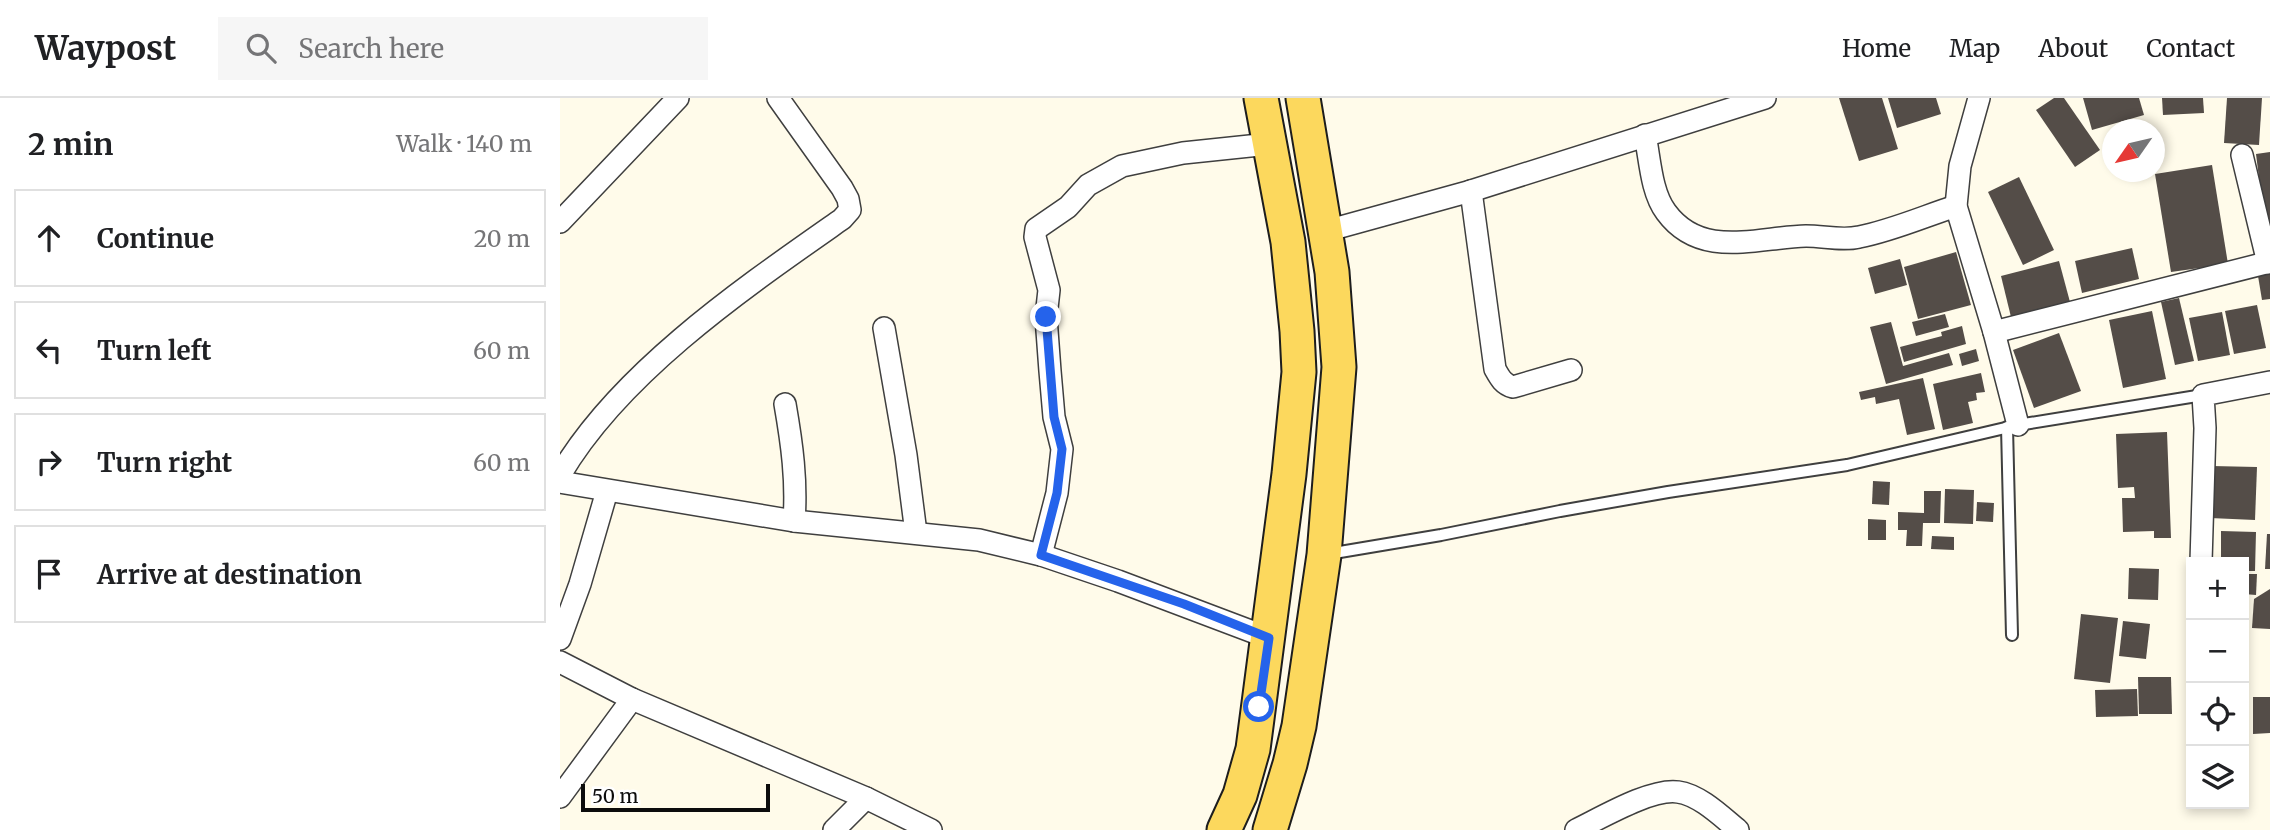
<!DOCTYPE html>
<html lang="en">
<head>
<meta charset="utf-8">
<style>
  body { margin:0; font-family:Merriweather,serif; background:#f6f6f6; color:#202124 }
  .controls { position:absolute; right:21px; bottom:21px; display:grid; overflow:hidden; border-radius:0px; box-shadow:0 4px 10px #0003 }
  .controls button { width:63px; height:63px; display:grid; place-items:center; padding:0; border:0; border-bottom:2px solid #e0e0e0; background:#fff; color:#202124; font:35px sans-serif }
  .compass { position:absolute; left:1542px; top:21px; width:63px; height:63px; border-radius:50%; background:#fff; box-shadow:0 4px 10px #0003; rotate:236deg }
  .scale { position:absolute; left:21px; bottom:18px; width:189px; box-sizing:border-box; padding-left:7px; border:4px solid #0c0c0c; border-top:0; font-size:19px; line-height:24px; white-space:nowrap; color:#0c0c0c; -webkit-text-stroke:5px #fff; paint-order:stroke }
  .stop { position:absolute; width:21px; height:21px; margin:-16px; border:5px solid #2563eb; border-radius:50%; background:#fff }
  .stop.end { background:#2563eb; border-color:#fff; box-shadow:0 2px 7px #0008 }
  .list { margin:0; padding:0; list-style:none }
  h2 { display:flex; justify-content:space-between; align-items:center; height:91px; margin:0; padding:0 28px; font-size:30px }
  h2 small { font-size:23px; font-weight:400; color:#757577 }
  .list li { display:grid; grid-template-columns:46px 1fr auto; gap:21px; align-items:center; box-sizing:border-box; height:98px; margin:0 14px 14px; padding:0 14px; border:2px solid #e0e0e0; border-radius:0px }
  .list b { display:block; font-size:26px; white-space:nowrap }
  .list em { font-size:23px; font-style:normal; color:#757577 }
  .icon { flex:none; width:38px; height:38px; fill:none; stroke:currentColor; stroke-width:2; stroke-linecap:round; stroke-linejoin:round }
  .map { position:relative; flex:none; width:1710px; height:732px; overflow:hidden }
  header { display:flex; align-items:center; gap:42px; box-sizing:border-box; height:98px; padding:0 35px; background:#fff; border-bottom:2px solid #e0e0e0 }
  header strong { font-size:33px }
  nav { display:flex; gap:38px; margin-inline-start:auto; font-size:24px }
  .search { width:490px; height:63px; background:#f6f6f6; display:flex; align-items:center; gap:18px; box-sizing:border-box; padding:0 24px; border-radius:0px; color:#757577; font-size:26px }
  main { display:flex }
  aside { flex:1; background:#fff }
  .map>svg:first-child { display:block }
  .building { fill:#544d48 }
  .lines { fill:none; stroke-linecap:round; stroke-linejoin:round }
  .service-casing { stroke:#3f3f3f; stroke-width:14 }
  .minor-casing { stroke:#3f3f3f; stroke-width:24 }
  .primary-casing { stroke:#1d1d1d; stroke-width:37 }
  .service { stroke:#fff; stroke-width:10 }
  .minor { stroke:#fff; stroke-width:21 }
  .primary { stroke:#fcd85d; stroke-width:33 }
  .route { stroke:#2563eb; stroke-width:9 }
</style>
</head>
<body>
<header>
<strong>Waypost</strong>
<div class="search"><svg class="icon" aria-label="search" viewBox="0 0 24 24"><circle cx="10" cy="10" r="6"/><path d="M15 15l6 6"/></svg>Search here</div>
<nav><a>Home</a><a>Map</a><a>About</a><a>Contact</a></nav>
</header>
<main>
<aside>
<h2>2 min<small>Walk · 140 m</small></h2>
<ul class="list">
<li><svg class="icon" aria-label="ahead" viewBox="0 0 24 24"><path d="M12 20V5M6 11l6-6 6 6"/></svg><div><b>Continue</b></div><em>20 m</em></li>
<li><svg class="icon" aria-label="left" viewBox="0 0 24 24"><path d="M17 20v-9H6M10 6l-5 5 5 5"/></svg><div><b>Turn left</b></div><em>60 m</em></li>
<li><svg class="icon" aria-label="right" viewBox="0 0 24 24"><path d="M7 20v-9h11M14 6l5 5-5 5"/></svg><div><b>Turn right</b></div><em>60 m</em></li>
<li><svg class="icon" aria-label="arrive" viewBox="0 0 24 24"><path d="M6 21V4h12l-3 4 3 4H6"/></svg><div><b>Arrive at destination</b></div></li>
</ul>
</aside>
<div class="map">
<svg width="1710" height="732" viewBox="0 0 1710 732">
  <rect width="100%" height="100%" fill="#fffbea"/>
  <!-- building -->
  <g class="building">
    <polygon points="1279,0 1322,0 1338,51 1299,63"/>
    <polygon points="1328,0 1376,0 1381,16 1337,30"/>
    <polygon points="1494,0 1504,0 1540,52 1515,69 1476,12"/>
    <polygon points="1523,0 1579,0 1584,17 1532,32"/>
    <polygon points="1602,0 1643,0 1644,15 1603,17"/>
    <polygon points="1667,0 1702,0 1699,47 1664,45"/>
    <polygon points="1710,54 1710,137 1706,137 1696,56"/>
    <polygon points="1652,67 1668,166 1611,174 1595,76"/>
    <polygon points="1459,79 1494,152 1463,167 1428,94"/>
    <polygon points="1572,150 1579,181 1522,195 1515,163"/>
    <polygon points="1396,154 1411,207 1358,221 1344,169"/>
    <polygon points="1340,161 1347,187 1315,196 1308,170"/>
    <polygon points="1499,163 1510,204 1451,219 1441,178"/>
    <polygon points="1710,176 1710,201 1702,202 1698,178"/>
    <polygon points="1619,200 1634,263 1615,267 1601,204"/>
    <polygon points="1697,207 1706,250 1674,256 1665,213"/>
    <polygon points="1592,213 1606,281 1563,290 1549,222"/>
    <polygon points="1662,214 1670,257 1638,263 1629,220"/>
    <polygon points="1385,216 1389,229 1356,238 1352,224"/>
    <polygon points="1331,224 1343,268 1389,255 1393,267 1326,286 1310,229"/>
    <polygon points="1402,228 1406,246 1344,264 1340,249 1382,238 1381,234"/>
    <polygon points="1499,235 1521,293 1474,310 1453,252"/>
    <polygon points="1416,251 1419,263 1402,268 1399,256"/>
    <polygon points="1421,275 1425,294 1416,295 1417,302 1408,304 1413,325 1383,332 1373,286"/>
    <polygon points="1363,280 1375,331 1347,337 1339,301 1316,306 1315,299 1301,302 1299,294"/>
    <polygon points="1607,334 1611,440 1594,440 1594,433 1563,434 1562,400 1575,400 1574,389 1558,390 1556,336"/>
    <polygon points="1652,368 1697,369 1695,422 1650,420"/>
    <polygon points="1313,383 1330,384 1329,407 1312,406"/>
    <polygon points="1385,391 1414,392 1413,426 1384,425"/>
    <polygon points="1364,393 1381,393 1380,425 1363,425 1362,448 1346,448 1347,432 1338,432 1338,414 1364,415"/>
    <polygon points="1417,404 1434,405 1433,424 1416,423"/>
    <polygon points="1308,421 1326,422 1326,442 1308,442"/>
    <polygon points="1661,433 1696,434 1695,473 1684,473 1684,464 1661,464"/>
    <polygon points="1707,436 1710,436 1710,471 1705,471"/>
    <polygon points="1372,438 1394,439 1394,452 1371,451"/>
    <polygon points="1569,470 1599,471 1598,502 1568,501"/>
    <polygon points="1684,476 1697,476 1696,497 1684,496"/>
    <polygon points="1710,491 1710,531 1692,530 1694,501"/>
    <polygon points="1521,516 1558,520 1550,585 1514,581"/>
    <polygon points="1563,523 1590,526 1586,561 1559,558"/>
    <polygon points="1578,579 1611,579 1612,616 1579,616"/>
    <polygon points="1577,591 1578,618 1536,619 1535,592"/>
    <polygon points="1693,599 1710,599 1710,635 1693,636"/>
  </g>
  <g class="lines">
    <defs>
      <g id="service">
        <polyline points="1447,329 1452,537"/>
        <polyline points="768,456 881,437 1000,413 1108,394 1287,367 1458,327 1643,297"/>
      </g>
      <g id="minor">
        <polyline points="1419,0 1400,68 1396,108 1434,234 1458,327"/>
        <path d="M1085,37c5,24 6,57 21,77 35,48 92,25 140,24 18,0 36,5 53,1 32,-6 66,-21 97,-31"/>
        <polyline points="1682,57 1708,165"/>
        <path d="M911,93l24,178c5,9 8,15 18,18l58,-17"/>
        <polyline points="0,124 118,0"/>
        <polyline points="766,133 911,93 1205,0"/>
        <polyline points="324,230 346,357 356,435"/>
        <polyline points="1434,234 1710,164"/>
        <path d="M225,306c7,40 12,77 9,117"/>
        <path d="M0,377c60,-103 185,-188 282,-256l8,-9 -2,-11 -6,-11 -64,-90"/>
        <polyline points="0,384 234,423 419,442 481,457 558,483 709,540"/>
        <polyline points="481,457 497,395 502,351 494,319 490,273 486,219 489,192 475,139 476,131 508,109 528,87 562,68 623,55 709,46"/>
        <polyline points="1641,464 1645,330 1643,297 1710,284"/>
        <polyline points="0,541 20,486 47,393"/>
        <polyline points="0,564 72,601 306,700 371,732"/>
        <polyline points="0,699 72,601"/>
        <polyline points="274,732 306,700"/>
        <path d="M1016,732c25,-12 75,-42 102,-38 22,3 44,25 60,38"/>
      </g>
      <g id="primary">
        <polyline points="664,732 680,697 693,651 729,376 739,274 737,233 728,144 701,0"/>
        <polyline points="710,732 730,666 739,628 764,457 779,269 772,174 743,0"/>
      </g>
    </defs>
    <!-- service casing -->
    <use href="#service" class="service-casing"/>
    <!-- minor casing -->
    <use href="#minor" class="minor-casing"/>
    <!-- primary casing -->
    <use href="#primary" class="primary-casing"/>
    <!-- service -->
    <use href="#service" class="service"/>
    <!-- minor -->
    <use href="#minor" class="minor"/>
    <!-- primary -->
    <use href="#primary" class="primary"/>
  </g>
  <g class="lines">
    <!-- route -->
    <polyline class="route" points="486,219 494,319 502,351 497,395 481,457 624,506 709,540 699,609"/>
  </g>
</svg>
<div class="controls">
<button>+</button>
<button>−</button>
<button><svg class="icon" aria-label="locate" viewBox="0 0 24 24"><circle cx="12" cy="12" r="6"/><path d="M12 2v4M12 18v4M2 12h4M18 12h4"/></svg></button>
<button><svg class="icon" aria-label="layers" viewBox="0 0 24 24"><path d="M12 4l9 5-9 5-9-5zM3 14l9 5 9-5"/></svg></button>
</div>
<svg class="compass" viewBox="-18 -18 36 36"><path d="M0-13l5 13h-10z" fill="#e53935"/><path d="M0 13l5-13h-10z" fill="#757577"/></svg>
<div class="scale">50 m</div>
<div class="stop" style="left:699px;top:609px"></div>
<div class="stop end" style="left:486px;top:219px"></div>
</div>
</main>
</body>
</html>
